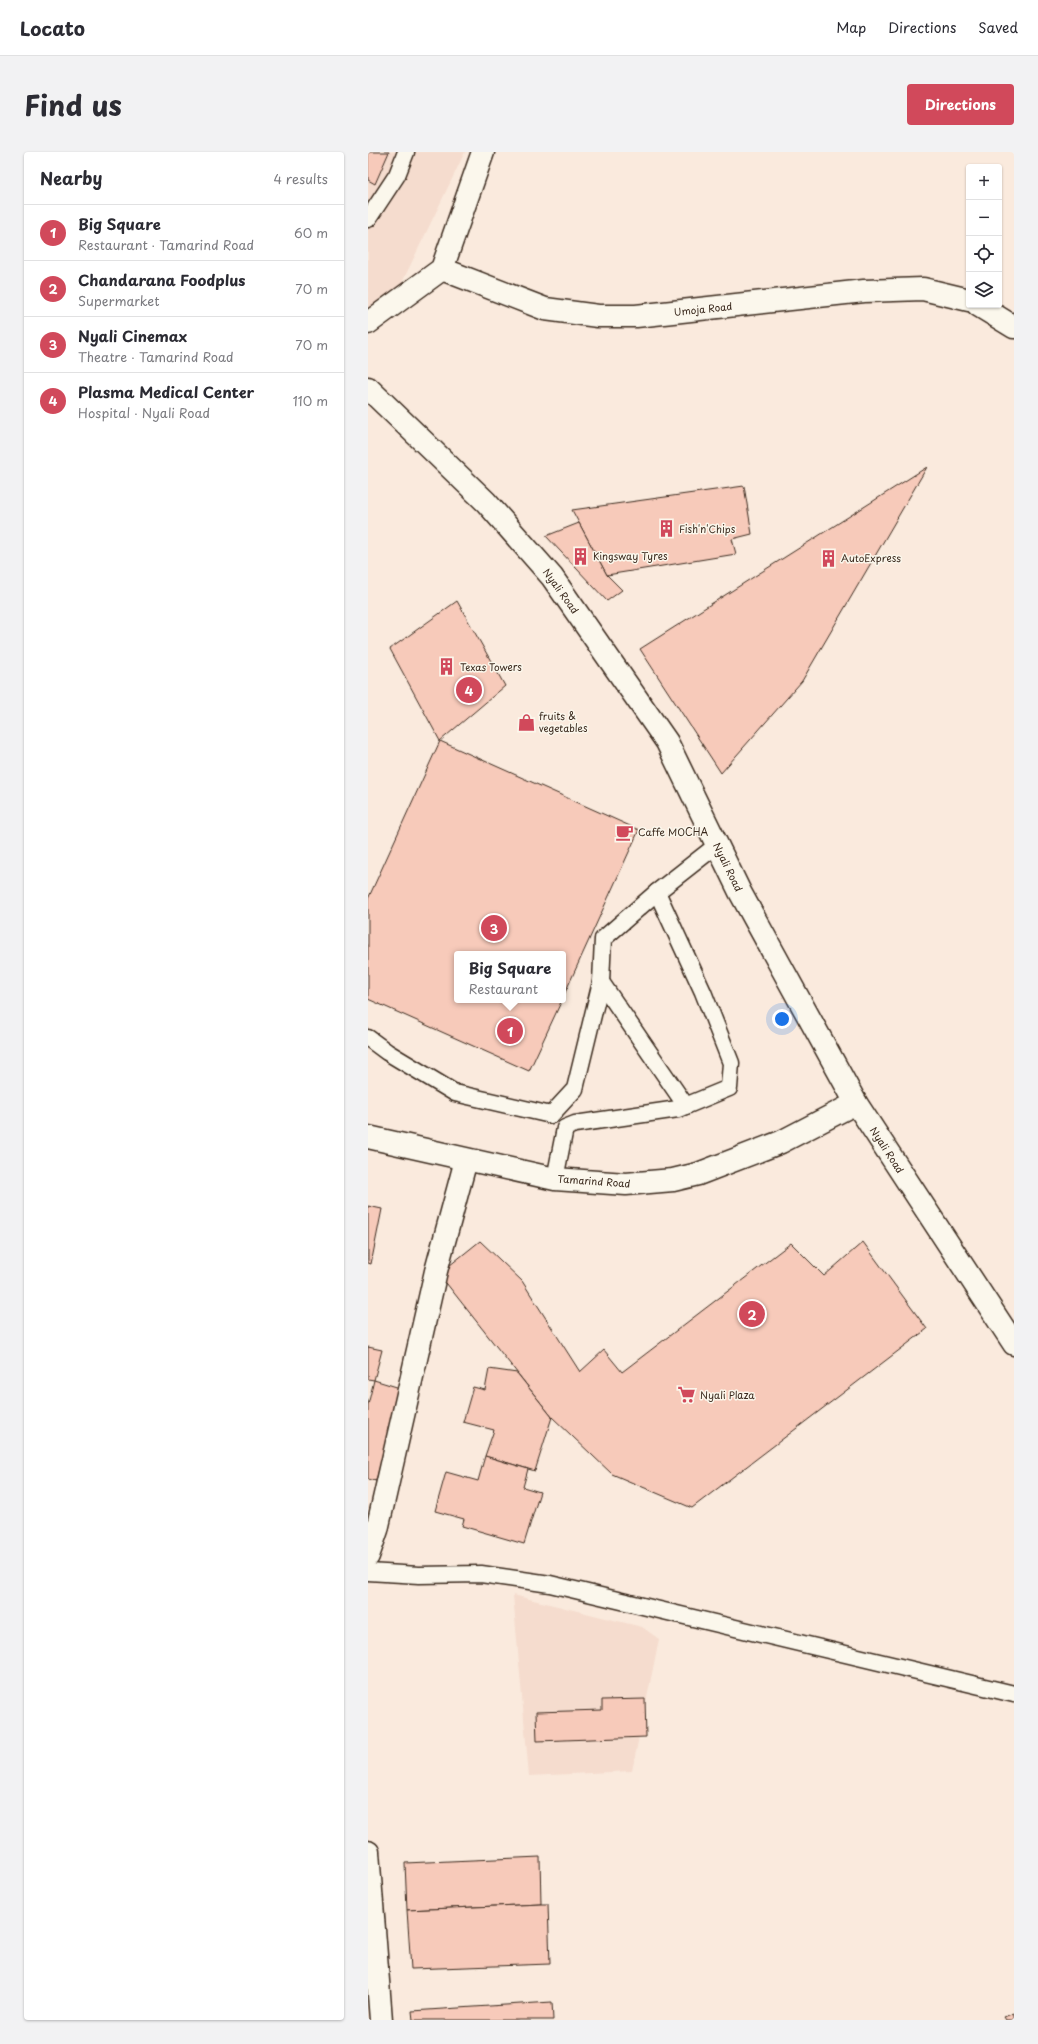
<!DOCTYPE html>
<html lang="en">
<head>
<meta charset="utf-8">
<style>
  body { margin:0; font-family:"Playpen Sans",sans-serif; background:#f2f2f3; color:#2b2b33 }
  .controls { position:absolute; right:12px; top:12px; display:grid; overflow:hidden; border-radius:4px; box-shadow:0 1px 3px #0004 }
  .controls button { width:36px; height:36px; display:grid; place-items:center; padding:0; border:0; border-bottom:1px solid #e1e1e2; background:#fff; color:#2b2b33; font:20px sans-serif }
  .you { position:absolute; left:414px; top:867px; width:14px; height:14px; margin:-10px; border:3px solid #fff; border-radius:50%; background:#1a73e8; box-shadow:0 0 0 6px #1a73e833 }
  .badge { display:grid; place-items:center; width:26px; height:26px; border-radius:50%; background:#d1495b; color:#fff; font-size:13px; font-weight:700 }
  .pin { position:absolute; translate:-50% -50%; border:2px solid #fff; box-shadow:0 1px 4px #0006 }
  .popup { position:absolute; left:86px; top:799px; width:112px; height:52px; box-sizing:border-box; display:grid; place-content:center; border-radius:4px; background:#fff; filter:drop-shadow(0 1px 3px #0005); font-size:13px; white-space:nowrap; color:#7c7c81 }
  .popup b { font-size:15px; color:#2b2b33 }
  .popup::after { content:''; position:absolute; left:50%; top:100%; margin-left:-8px; border:8px solid transparent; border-top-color:#fff }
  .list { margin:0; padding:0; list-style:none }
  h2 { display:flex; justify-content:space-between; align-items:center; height:52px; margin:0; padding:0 16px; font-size:17px }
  h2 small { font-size:13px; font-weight:400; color:#7c7c81 }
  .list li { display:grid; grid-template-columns:26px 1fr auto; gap:12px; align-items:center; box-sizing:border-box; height:56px; padding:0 16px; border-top:1px solid #e1e1e2 }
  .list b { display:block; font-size:15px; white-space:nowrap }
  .list p { margin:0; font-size:13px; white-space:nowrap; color:#7c7c81 }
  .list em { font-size:13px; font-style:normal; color:#7c7c81 }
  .icon { flex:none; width:22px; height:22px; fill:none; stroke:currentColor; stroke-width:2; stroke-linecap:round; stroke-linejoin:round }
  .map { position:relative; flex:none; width:646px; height:1868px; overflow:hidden; border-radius:4px }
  header { display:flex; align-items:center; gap:24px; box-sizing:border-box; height:56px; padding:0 20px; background:#fff; border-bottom:1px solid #e1e1e2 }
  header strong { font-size:19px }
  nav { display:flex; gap:22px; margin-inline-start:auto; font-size:14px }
  .intro { display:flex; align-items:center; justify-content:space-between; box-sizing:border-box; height:96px; padding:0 24px }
  h1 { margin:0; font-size:28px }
  .button { padding:10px 18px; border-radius:4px; background:#d1495b; color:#fff; font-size:14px; font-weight:700 }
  main { display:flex; gap:24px; padding:0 24px }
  aside { flex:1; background:#fff; border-radius:4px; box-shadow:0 1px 3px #0004 }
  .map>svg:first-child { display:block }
  .built { fill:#f5dcce }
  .building { fill:#f7caba; stroke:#3b2a1e }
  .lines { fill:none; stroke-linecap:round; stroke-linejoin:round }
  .service-casing { stroke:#3b2a1e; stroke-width:19 }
  .minor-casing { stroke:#3b2a1e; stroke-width:25 }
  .secondary-casing { stroke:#3b2a1e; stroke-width:25 }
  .service { stroke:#fbf7ec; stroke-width:16 }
  .minor { stroke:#fbf7ec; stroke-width:22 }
  .secondary { stroke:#fbf7ec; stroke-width:22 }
  .labels { text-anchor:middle; stroke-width:3; stroke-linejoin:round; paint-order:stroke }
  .street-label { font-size:10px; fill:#3b2a1e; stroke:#fbf7ec }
  .poi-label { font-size:10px; fill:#3b2a1e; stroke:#fbf7ec; text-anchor:start }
</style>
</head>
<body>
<header>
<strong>Locato</strong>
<nav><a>Map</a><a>Directions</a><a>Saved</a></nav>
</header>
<div class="intro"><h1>Find us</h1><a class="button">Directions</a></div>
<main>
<aside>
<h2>Nearby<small>4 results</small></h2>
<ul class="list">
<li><span class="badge">1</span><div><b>Big Square</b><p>Restaurant · Tamarind Road</p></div><em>60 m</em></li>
<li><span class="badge">2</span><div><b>Chandarana Foodplus</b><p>Supermarket</p></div><em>70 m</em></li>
<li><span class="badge">3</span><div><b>Nyali Cinemax</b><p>Theatre · Tamarind Road</p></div><em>70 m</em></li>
<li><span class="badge">4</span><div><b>Plasma Medical Center</b><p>Hospital · Nyali Road</p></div><em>110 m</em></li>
</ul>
</aside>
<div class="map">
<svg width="646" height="1868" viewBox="0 0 646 1868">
  <rect width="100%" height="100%" fill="#faeadd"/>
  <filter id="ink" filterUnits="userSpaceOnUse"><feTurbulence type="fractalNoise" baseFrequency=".025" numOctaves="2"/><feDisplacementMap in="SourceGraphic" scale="8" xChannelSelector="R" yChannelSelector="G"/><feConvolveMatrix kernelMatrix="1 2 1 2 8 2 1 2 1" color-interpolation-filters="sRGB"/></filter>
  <g filter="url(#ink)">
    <!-- built -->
    <g class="built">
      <polygon points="0,0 97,0 27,145 0,155"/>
      <polygon points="145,1443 274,1475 291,1487 264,1619 161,1624"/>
    </g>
    <!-- building -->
    <g class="building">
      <polygon points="0,0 21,0 7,32 0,28"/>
      <polygon points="559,315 434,529 353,621 272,497"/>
      <polygon points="376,334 384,382 364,387 368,402 239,423 204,358"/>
      <polygon points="211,371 239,423 254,438 239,449 178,384"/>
      <polygon points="89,449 137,534 72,589 22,497"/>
      <polygon points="72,589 271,678 195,845 195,802 89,802 89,848 194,848 161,919 0,847 0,747"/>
      <polygon points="0,1054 14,1057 3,1112 0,1111"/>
      <polygon points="112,1089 154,1129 212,1220 236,1198 254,1220 423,1091 456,1124 495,1090 559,1177 324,1356 244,1322 184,1265 71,1122"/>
      <polygon points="0,1195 14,1198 6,1228 0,1227"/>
      <polygon points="121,1217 149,1221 184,1265 167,1319 117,1304 126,1278 95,1270 105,1235 117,1238"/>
      <polygon points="6,1228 32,1236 8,1329 0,1327 0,1253"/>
      <polygon points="117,1304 160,1317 155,1335 172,1340 156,1392 94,1374 96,1367 67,1359 78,1320 110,1329"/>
      <polygon points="277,1547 278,1585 169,1589 168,1560 234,1558 234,1548"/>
      <polygon points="172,1705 173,1752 39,1758 37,1711"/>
      <polygon points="173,1752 180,1752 182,1812 43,1817 39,1758"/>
      <polygon points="184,1850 185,1868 45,1868 44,1859"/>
      <polygon points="646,1861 646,1868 638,1868 636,1865"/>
    </g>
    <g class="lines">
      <defs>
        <g id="service">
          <polyline points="0,67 29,23 38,0"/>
          <polyline points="233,830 318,954"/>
          <polyline points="0,886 19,900 87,941 183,963 207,937 233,830 235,787 289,740 349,693"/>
          <polyline points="187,1027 197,976 207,972 310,957 361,936 363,911 335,840 289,740"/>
          <polyline points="0,1420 51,1423 113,1422 182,1432 646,1542"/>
        </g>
        <g id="minor">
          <polyline points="74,117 177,157 230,164 268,164 496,139 555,137 601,148"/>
          <polyline points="610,153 646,175"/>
          <polyline points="0,171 74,117 115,0"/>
          <polyline points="0,985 187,1027 258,1032 305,1028 330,1022 413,990 488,951"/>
          <polyline points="0,1404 9,1378 68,1119 98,1008"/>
          <polyline points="0,1700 13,1868"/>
        </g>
        <polyline id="secondary" points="0,236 118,350 184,425 299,590 372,740 488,951 646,1192"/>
      </defs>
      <!-- service casing -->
      <use href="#service" class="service-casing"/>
      <!-- minor casing -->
      <use href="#minor" class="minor-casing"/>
      <!-- secondary casing -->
      <use href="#secondary" class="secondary-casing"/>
      <!-- service -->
      <use href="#service" class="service"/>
      <!-- minor -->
      <use href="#minor" class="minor"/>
      <!-- secondary -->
      <use href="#secondary" class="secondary"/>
    </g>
  </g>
  <!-- icons -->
  <defs>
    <symbol id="building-bare" viewBox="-9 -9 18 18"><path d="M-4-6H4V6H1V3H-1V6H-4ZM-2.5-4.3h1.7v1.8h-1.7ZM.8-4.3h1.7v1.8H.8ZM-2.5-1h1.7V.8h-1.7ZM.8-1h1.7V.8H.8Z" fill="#d1495b" stroke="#fbf7ec" stroke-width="2.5" paint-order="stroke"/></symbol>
    <symbol id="shop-bare" viewBox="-9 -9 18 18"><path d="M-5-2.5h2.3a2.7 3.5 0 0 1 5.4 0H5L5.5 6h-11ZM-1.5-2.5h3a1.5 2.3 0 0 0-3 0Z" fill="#d1495b" stroke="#fbf7ec" stroke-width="2.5" paint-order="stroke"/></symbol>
    <symbol id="cafe-bare" viewBox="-9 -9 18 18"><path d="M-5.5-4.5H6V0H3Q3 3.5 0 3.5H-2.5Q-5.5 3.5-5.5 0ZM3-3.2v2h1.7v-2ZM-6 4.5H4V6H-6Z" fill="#d1495b" stroke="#fbf7ec" stroke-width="2.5" paint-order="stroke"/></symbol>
    <symbol id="supermarket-bare" viewBox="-9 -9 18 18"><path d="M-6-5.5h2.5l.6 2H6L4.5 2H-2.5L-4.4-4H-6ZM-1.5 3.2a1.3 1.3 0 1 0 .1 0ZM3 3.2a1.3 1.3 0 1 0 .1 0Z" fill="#d1495b" stroke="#fbf7ec" stroke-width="2.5" paint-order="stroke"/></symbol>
  </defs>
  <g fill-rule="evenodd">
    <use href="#building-bare" x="286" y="364" width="25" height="25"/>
    <use href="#building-bare" x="200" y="392" width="25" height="25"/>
    <use href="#building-bare" x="448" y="394" width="25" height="25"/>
    <use href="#building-bare" x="66" y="502" width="25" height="25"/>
    <use href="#shop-bare" x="146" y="558" width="25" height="25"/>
    <use href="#cafe-bare" x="244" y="668" width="25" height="25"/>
    <use href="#supermarket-bare" x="306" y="1230" width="25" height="25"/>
  </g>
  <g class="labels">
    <!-- street labels -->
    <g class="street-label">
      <text transform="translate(335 157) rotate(-6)" y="4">Umoja Road</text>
      <text transform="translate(193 439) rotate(54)" y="4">Nyali Road</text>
      <text transform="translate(360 715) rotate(64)" y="4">Nyali Road</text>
      <text transform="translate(519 998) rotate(57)" y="4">Nyali Road</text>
      <text transform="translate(226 1029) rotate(4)" y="4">Tamarind Road</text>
    </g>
    <!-- poi labels -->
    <g class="poi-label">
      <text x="311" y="381">Fish'n'Chips</text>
      <text x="225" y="408">Kingsway Tyres</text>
      <text x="473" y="410">AutoExpress</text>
      <text x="92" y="519">Texas Towers</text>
      <text x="171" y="568">fruits &amp;<tspan x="171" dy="12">vegetables</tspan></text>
      <text x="270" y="684">Caffe MOCHA</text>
      <text x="332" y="1247">Nyali Plaza</text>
    </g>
  </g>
</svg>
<div class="controls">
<button>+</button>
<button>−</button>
<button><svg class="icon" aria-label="locate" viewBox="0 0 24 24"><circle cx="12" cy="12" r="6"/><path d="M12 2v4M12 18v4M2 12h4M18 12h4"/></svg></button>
<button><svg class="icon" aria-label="layers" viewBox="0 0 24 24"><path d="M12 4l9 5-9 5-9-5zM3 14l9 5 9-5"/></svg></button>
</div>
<div class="you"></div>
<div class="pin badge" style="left:142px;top:879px">1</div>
<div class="popup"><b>Big Square</b>Restaurant</div>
<div class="pin badge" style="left:384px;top:1162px">2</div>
<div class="pin badge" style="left:126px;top:776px">3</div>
<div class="pin badge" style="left:101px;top:538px">4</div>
</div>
</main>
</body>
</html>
